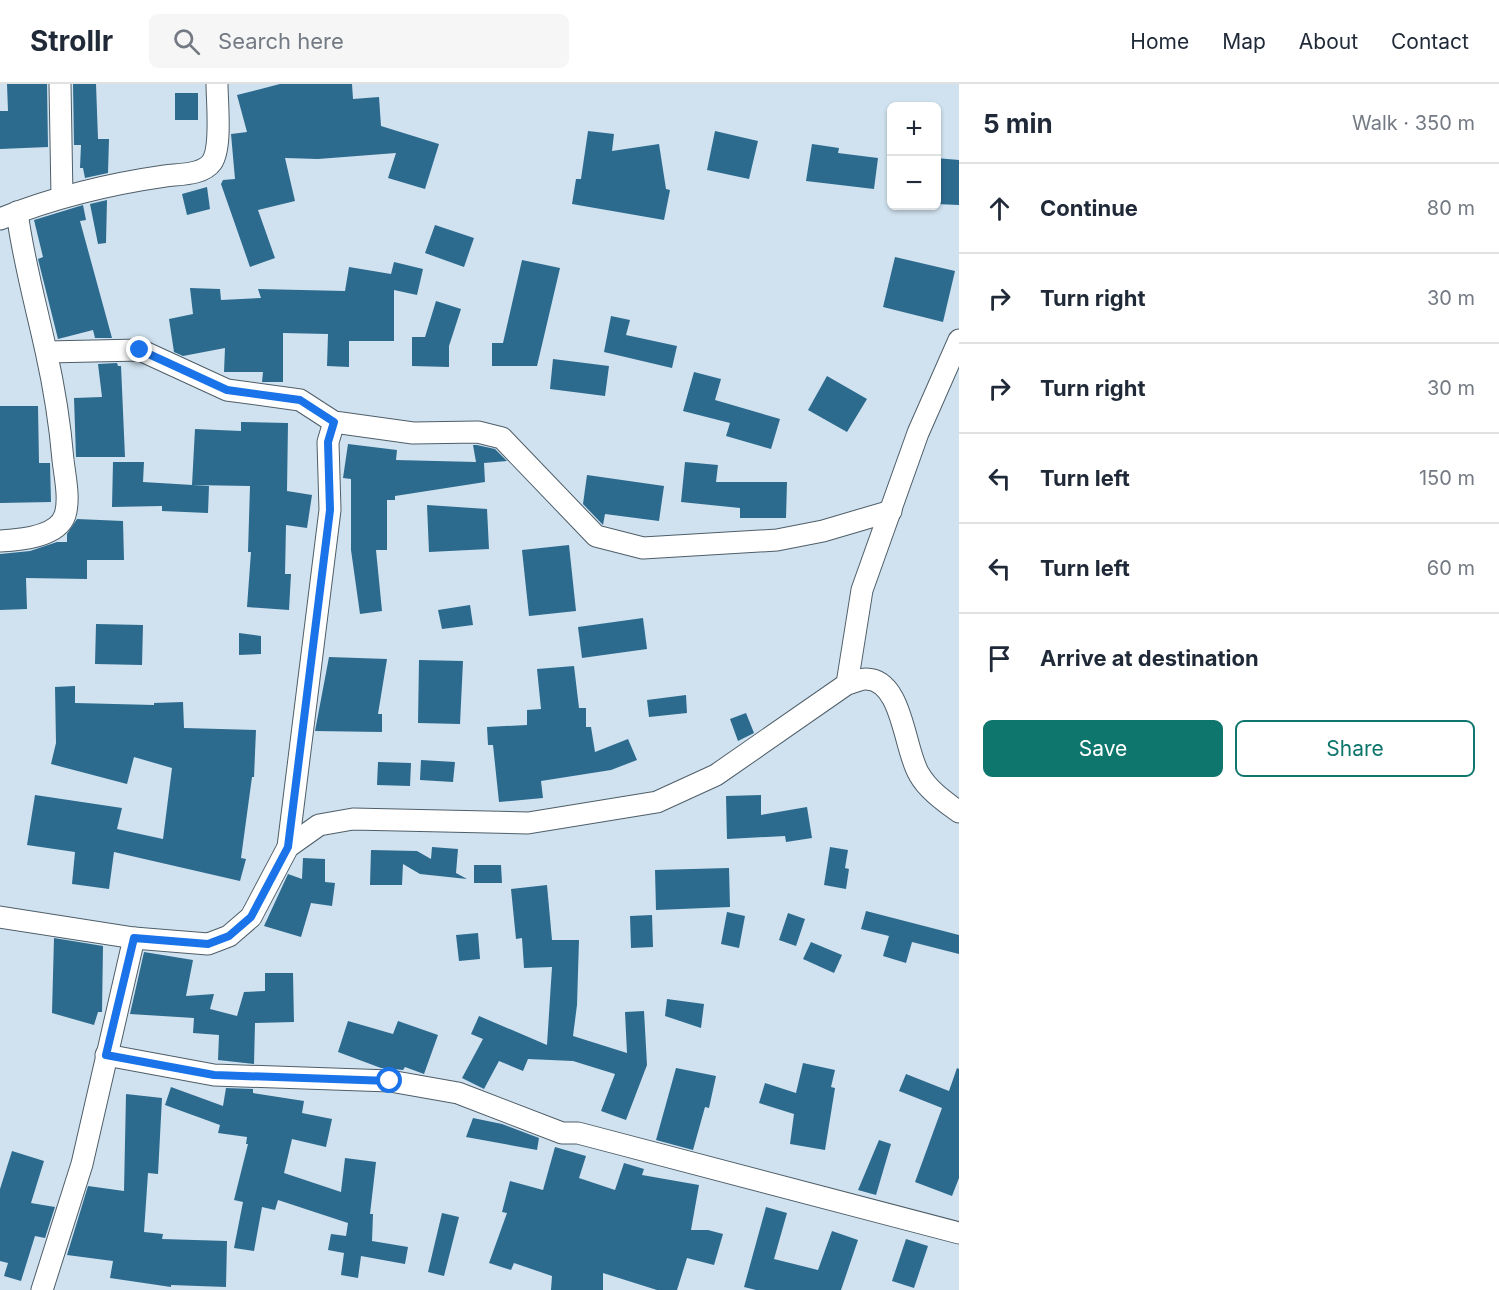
<!DOCTYPE html>
<html lang="en">
<head>
<meta charset="utf-8">
<style>
  body { margin:0; font-family:Inter,sans-serif; background:#f6f6f7; color:#1f2937 }
  .controls { position:absolute; right:18px; top:18px; display:grid; overflow:hidden; border-radius:9px; box-shadow:0 2px 4px #0004 }
  .controls button { width:54px; height:54px; display:grid; place-items:center; padding:0; border:0; border-bottom:2px solid #e0e1e3; background:#fff; color:#1f2937; font:30px sans-serif }
  .stop { position:absolute; width:18px; height:18px; margin:-14px; border:4px solid #1a73e8; border-radius:50%; background:#fff }
  .stop.end { background:#1a73e8; border-color:#fff; box-shadow:0 2px 6px #0008 }
  .list { margin:0; padding:0; list-style:none }
  h2 { display:flex; justify-content:space-between; align-items:center; height:78px; margin:0; padding:0 24px; font-size:26px }
  h2 small { font-size:20px; font-weight:400; color:#747a83 }
  .list li { display:grid; grid-template-columns:39px 1fr auto; gap:18px; align-items:center; box-sizing:border-box; height:90px; padding:0 24px; border-top:2px solid #e0e1e3 }
  .list b { display:block; font-size:22px; white-space:nowrap }
  .list em { font-size:20px; font-style:normal; color:#747a83 }
  .actions { display:flex; gap:12px; padding:18px 24px }
  .actions a { flex:1; padding:14px 0; border:2px solid #0f766e; border-radius:9px; text-align:center; font-size:21px; color:#0f766e }
  .actions .main { background:#0f766e; color:#fff }
  .icon { flex:none; width:33px; height:33px; fill:none; stroke:currentColor; stroke-width:2; stroke-linecap:round; stroke-linejoin:round }
  .map { position:relative; flex:none; width:959px; height:1206px; overflow:hidden }
  header { display:flex; align-items:center; gap:36px; box-sizing:border-box; height:84px; padding:0 30px; background:#fff; border-bottom:2px solid #e0e1e3 }
  header strong { font-size:28px }
  nav { display:flex; gap:33px; margin-inline-start:auto; font-size:21px }
  .search { width:420px; height:54px; background:#f6f6f7; display:flex; align-items:center; gap:15px; box-sizing:border-box; padding:0 21px; border-radius:9px; color:#747a83; font-size:22px }
  main { display:flex }
  aside { flex:1; background:#fff }
  .map>svg:first-child { display:block }
  .building { fill:#2c6a8e }
  .lines { fill:none; stroke-linecap:round; stroke-linejoin:round }
  .minor-casing { stroke:#4e5e69; stroke-width:23 }
  .minor { stroke:#fff; stroke-width:21 }
  .route { stroke:#1a73e8; stroke-width:8 }
</style>
</head>
<body>
<header>
<strong>Strollr</strong>
<div class="search"><svg class="icon" aria-label="search" viewBox="0 0 24 24"><circle cx="10" cy="10" r="6"/><path d="M15 15l6 6"/></svg>Search here</div>
<nav><a>Home</a><a>Map</a><a>About</a><a>Contact</a></nav>
</header>
<main>
<div class="map">
<svg width="959" height="1206" viewBox="0 0 959 1206">
  <rect width="100%" height="100%" fill="#d0e2ef"/>
  <!-- building -->
  <g class="building">
    <polygon points="7,0 47,0 48,63 0,65 0,27 8,27"/>
    <polygon points="73,0 96,0 98,55 109,55 108,89 85,94 83,84 80,84 81,61 74,61"/>
    <polygon points="280,0 352,0 353,15 379,13 381,42 439,60 425,105 388,94 396,69 318,75 285,74 295,117 258,126 275,174 250,183 221,100 223,96 235,95 231,50 247,48 237,11"/>
    <rect x="175" y="9" width="23" height="27"/>
    <polygon points="588,47 614,50 612,67 659,60 666,105 670,106 664,136 572,120 576,95 581,95"/>
    <polygon points="715,47 758,57 749,95 707,86"/>
    <polygon points="812,60 839,64 838,69 878,74 874,105 806,97"/>
    <polygon points="936,74 959,76 959,121 936,120"/>
    <polygon points="207,103 210,125 187,131 182,110"/>
    <polygon points="107,116 106,159 98,160 90,120"/>
    <polygon points="83,121 86,136 80,137 112,254 95,254 93,246 58,255 38,175 43,173 34,136"/>
    <polygon points="435,141 474,154 464,183 425,169"/>
    <polygon points="895,173 955,187 943,238 883,223"/>
    <polygon points="522,176 560,184 537,282 492,282 492,259 503,259"/>
    <polygon points="394,178 423,185 417,211 394,206 394,257 349,257 349,283 327,282 328,250 283,249 283,298 262,298 263,288 224,288 225,264 183,272 174,268 169,235 193,230 190,204 220,205 221,216 261,214 258,205 345,207 349,183 391,190"/>
    <polygon points="436,217 461,225 449,262 449,283 412,282 412,253 425,253"/>
    <polygon points="611,232 630,236 626,251 677,262 672,284 604,268"/>
    <polygon points="553,275 609,282 605,312 550,305"/>
    <polygon points="117,279 118,282 121,282 125,373 76,373 74,314 102,313 98,280"/>
    <polygon points="694,288 721,295 715,316 780,335 771,365 726,352 730,339 683,327"/>
    <polygon points="827,292 867,315 847,348 808,326"/>
    <polygon points="0,322 38,322 39,379 50,379 51,418 0,419"/>
    <polygon points="241,338 288,339 287,407 312,411 307,444 286,441 285,490 291,490 289,526 247,523 251,468 248,468 250,402 192,401 195,345 241,347"/>
    <polygon points="348,360 397,366 396,376 476,378 473,361 477,361 495,365 507,377 484,379 485,398 395,412 395,416 387,416 387,466 376,466 382,527 360,530 351,466 351,395 343,394"/>
    <polygon points="113,378 144,378 143,398 209,402 208,429 162,427 162,422 112,423"/>
    <polygon points="685,378 718,381 716,398 787,398 786,434 740,434 740,424 681,418"/>
    <polygon points="587,391 664,402 659,437 605,430 603,441 583,420"/>
    <polygon points="427,421 487,425 489,465 429,468"/>
    <polygon points="77,435 123,437 124,476 87,476 87,495 26,494 27,525 0,526 0,470 30,467 57,458 67,458 67,450"/>
    <polygon points="569,461 576,527 529,532 522,466"/>
    <polygon points="470,521 473,541 442,545 438,526"/>
    <polygon points="643,534 647,565 582,574 578,543"/>
    <polygon points="96,540 143,541 142,581 95,580"/>
    <polygon points="239,549 261,552 261,570 239,571"/>
    <polygon points="329,573 387,575 378,630 382,630 382,648 315,647"/>
    <polygon points="419,576 463,577 460,640 418,639"/>
    <polygon points="574,582 579,624 586,624 586,643 591,643 595,668 628,655 637,676 611,686 541,697 543,714 499,718 493,661 488,661 487,643 527,641 527,626 541,625 537,585"/>
    <polygon points="75,602 75,619 154,621 154,619 183,618 184,644 256,646 254,693 252,693 241,774 246,775 240,797 114,768 109,805 72,800 75,768 27,761 35,711 122,724 117,745 163,755 172,684 134,673 127,700 51,680 56,659 55,603"/>
    <polygon points="686,611 687,629 649,633 647,616"/>
    <polygon points="746,629 754,649 738,657 730,635"/>
    <polygon points="421,676 455,678 453,698 420,696"/>
    <polygon points="378,678 411,679 410,702 377,701"/>
    <polygon points="761,711 761,731 807,723 812,754 786,758 785,752 727,755 726,712"/>
    <polygon points="432,763 458,765 456,789 467,795 420,790 403,780 402,801 370,801 371,766 417,767 431,775"/>
    <polygon points="830,763 848,766 845,784 849,785 846,805 824,801"/>
    <polygon points="303,774 325,775 325,798 335,799 332,822 311,819 301,853 264,842 288,790 302,795"/>
    <polygon points="474,781 501,781 502,799 474,799"/>
    <polygon points="729,784 730,823 656,826 655,786"/>
    <polygon points="547,801 552,856 579,856 577,921 573,952 627,969 625,928 644,927 647,981 626,1036 601,1027 615,990 573,977 528,975 523,987 499,977 484,1005 462,994 483,955 471,950 479,932 547,961 552,883 524,884 522,854 516,855 511,805"/>
    <polygon points="866,827 959,851 959,870 912,858 906,879 883,872 889,852 861,845"/>
    <polygon points="727,828 745,832 739,864 721,860"/>
    <polygon points="788,829 805,835 796,862 779,856"/>
    <polygon points="652,831 653,863 631,864 630,832"/>
    <polygon points="478,849 480,875 459,877 456,851"/>
    <polygon points="54,854 103,862 102,928 98,928 94,941 52,929"/>
    <polygon points="811,858 842,871 834,889 803,875"/>
    <polygon points="144,868 193,876 186,912 214,910 210,925 237,932 244,908 265,907 265,889 293,889 294,938 255,939 254,980 218,976 219,951 193,949 194,934 130,930"/>
    <polygon points="667,915 704,920 701,944 665,932"/>
    <polygon points="348,937 393,950 398,937 438,951 424,990 405,983 403,986 381,984 338,968"/>
    <polygon points="803,979 835,986 831,1003 835,1004 825,1066 790,1060 794,1030 759,1019 765,999 796,1009"/>
    <polygon points="676,984 716,992 709,1024 705,1023 693,1066 656,1056"/>
    <polygon points="957,984 959,985 959,1094 952,1112 915,1098 942,1024 899,1007 906,990 949,1007"/>
    <polygon points="171,1003 223,1022 226,1004 253,1005 253,1009 304,1017 302,1029 332,1035 326,1063 292,1055 284,1089 341,1108 345,1074 376,1078 370,1130 373,1130 372,1157 408,1163 405,1180 361,1172 358,1194 341,1191 344,1169 328,1166 331,1150 346,1152 348,1139 278,1116 275,1126 262,1123 254,1167 234,1164 243,1118 234,1116 248,1060 246,1060 247,1053 218,1049 220,1041 165,1021"/>
    <polygon points="126,1010 162,1014 158,1090 148,1089 144,1148 163,1150 162,1155 227,1157 226,1203 171,1201 171,1203 110,1194 113,1177 67,1171 88,1102 124,1107"/>
    <polygon points="473,1034 502,1040 539,1054 537,1066 466,1053"/>
    <polygon points="879,1056 891,1060 876,1111 858,1106"/>
    <polygon points="555,1063 586,1072 579,1094 615,1106 624,1079 644,1085 642,1091 699,1101 691,1146 708,1146 723,1150 714,1181 687,1174 677,1206 657,1206 603,1189 603,1206 551,1206 552,1192 514,1179 511,1186 489,1179 507,1129 502,1128 510,1097 543,1106"/>
    <polygon points="12,1067 44,1077 31,1119 55,1123 45,1154 35,1152 21,1197 4,1192 8,1179 0,1177 0,1105"/>
    <polygon points="766,1123 787,1129 774,1175 818,1186 832,1147 858,1156 841,1206 756,1206 744,1203"/>
    <polygon points="442,1129 459,1133 444,1192 428,1188"/>
    <polygon points="906,1155 928,1162 914,1204 892,1197"/>
  </g>
  <g class="lines">
    <defs>
      <g id="minor">
        <polyline points="60,0 62,113"/>
        <path d="M0,135c52,-21 109,-35 165,-43 15,-2 38,-1 47,-14 10,-15 5,-60 5,-78"/>
        <polyline points="47,268 140,266 227,306 300,316 334,338 413,349 478,348 502,354 596,452 643,464 777,456 823,447 891,427"/>
        <path d="M0,457c19,-1 58,-4 65,-26 5,-16 0,-38 -2,-55 -3,-36 -9,-73 -17,-109 -10,-46 -23,-92 -29,-139"/>
        <polyline points="847,600 862,506 918,349 959,256"/>
        <polyline points="288,763 330,426 328,358 334,338"/>
        <path d="M0,833l134,21 74,6 21,-8 22,-19 37,-70 31,-22 34,-6 175,4 129,-21 59,-27 131,-91c6,-1 13,-5 18,-5 38,-1 39,71 54,95 9,16 25,27 40,38"/>
        <polyline points="106,971 214,991 390,997 458,1009 562,1049 578,1049 959,1149"/>
        <polyline points="42,1206 82,1080 134,854"/>
      </g>
    </defs>
    <!-- minor casing -->
    <use href="#minor" class="minor-casing"/>
    <!-- minor -->
    <use href="#minor" class="minor"/>
  </g>
  <g class="lines">
    <!-- route -->
    <polyline class="route" points="140,266 227,306 300,316 334,338 328,358 330,426 288,763 251,833 229,852 208,860 134,854 106,971 214,991 390,997"/>
  </g>
</svg>
<div class="controls">
<button>+</button>
<button>−</button>
</div>
<div class="stop" style="left:390px;top:997px"></div>
<div class="stop end" style="left:140px;top:266px"></div>
</div>
<aside>
<h2>5 min<small>Walk · 350 m</small></h2>
<ul class="list">
<li><svg class="icon" aria-label="ahead" viewBox="0 0 24 24"><path d="M12 20V5M6 11l6-6 6 6"/></svg><div><b>Continue</b></div><em>80 m</em></li>
<li><svg class="icon" aria-label="right" viewBox="0 0 24 24"><path d="M7 20v-9h11M14 6l5 5-5 5"/></svg><div><b>Turn right</b></div><em>30 m</em></li>
<li><svg class="icon" aria-label="right" viewBox="0 0 24 24"><path d="M7 20v-9h11M14 6l5 5-5 5"/></svg><div><b>Turn right</b></div><em>30 m</em></li>
<li><svg class="icon" aria-label="left" viewBox="0 0 24 24"><path d="M17 20v-9H6M10 6l-5 5 5 5"/></svg><div><b>Turn left</b></div><em>150 m</em></li>
<li><svg class="icon" aria-label="left" viewBox="0 0 24 24"><path d="M17 20v-9H6M10 6l-5 5 5 5"/></svg><div><b>Turn left</b></div><em>60 m</em></li>
<li><svg class="icon" aria-label="arrive" viewBox="0 0 24 24"><path d="M6 21V4h12l-3 4 3 4H6"/></svg><div><b>Arrive at destination</b></div></li>
</ul>
<div class="actions"><a class="main">Save</a><a>Share</a></div>
</aside>
</main>
</body>
</html>
